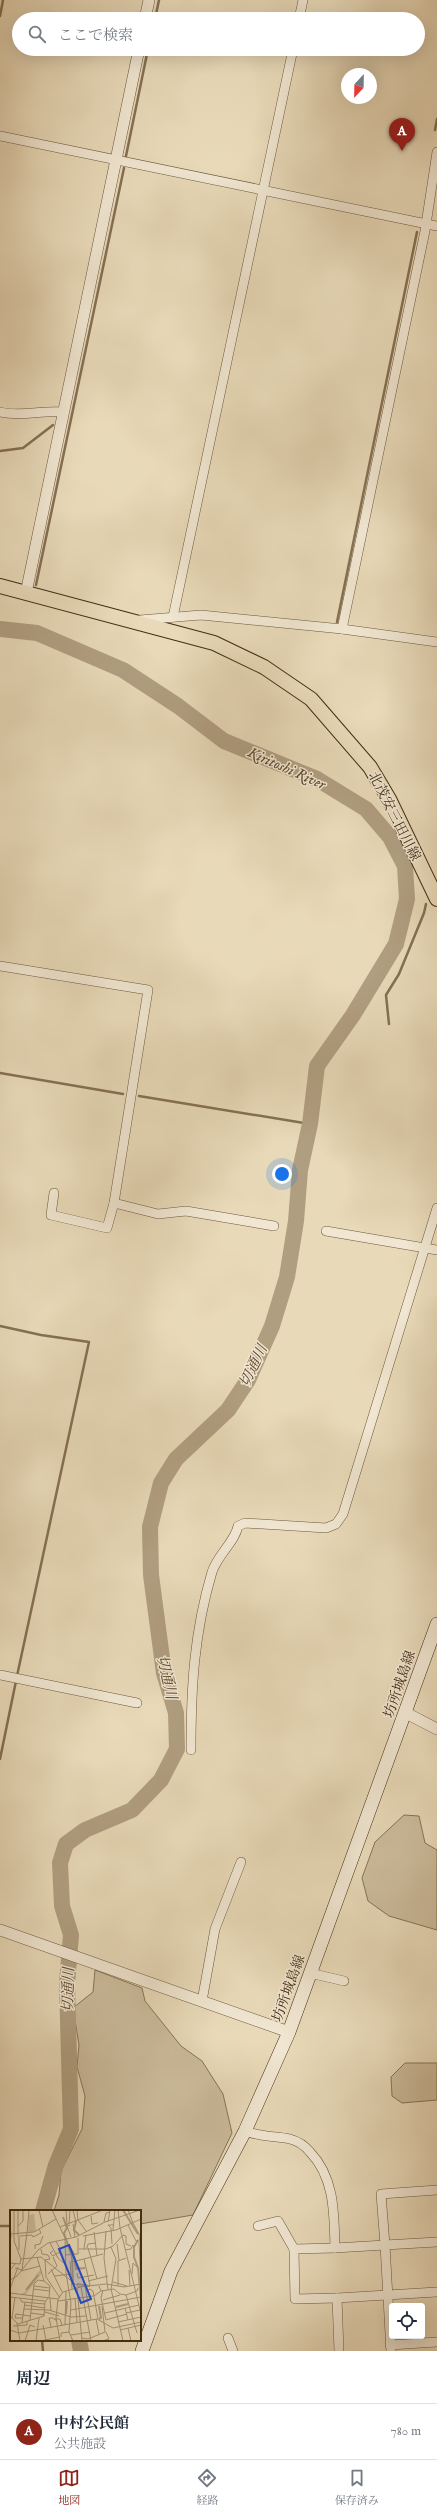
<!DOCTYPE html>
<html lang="ja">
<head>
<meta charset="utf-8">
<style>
  body { margin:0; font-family:"IM FELL English","Noto Serif JP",serif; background:#f6f6f7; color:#1f2937 }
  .controls { position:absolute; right:12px; bottom:12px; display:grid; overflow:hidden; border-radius:4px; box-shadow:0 4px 16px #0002 }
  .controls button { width:36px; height:36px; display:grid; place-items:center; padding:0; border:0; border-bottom:1px solid #e0e1e3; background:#fff; color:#1f2937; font:20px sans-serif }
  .compass { position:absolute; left:341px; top:68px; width:36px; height:36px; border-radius:50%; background:#fff; box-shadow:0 4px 16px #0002; rotate:202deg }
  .you { position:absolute; left:282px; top:1174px; width:14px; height:14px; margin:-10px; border:3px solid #fff; border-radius:50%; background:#1a73e8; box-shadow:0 0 0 6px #1a73e833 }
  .badge { display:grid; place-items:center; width:26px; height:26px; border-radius:50%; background:#8f2418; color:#fff; font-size:13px; font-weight:700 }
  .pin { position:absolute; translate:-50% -33px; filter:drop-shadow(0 1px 2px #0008) }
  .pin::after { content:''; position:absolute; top:21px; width:14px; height:12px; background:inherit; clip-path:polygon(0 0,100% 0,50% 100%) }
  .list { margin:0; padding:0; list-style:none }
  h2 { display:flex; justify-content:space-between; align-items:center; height:52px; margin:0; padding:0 16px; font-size:17px }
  h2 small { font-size:13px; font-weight:400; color:#747a83 }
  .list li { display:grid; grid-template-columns:26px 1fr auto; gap:12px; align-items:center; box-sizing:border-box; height:56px; padding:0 16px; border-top:1px solid #e0e1e3 }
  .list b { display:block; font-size:15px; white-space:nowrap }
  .list p { margin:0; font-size:13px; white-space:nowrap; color:#747a83 }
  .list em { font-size:13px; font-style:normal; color:#747a83 }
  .icon { flex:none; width:22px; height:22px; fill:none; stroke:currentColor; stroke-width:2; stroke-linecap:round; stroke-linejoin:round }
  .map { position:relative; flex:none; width:437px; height:2351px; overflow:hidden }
  .search { position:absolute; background:#fff; box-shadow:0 4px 16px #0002; left:12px; right:12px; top:12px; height:44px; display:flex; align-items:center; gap:10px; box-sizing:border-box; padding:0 14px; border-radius:22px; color:#747a83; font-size:15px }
  .sheet { height:108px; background:#fff }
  nav { display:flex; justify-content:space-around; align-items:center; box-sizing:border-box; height:56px; border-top:1px solid #e0e1e3; background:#fff; font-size:11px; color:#747a83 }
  nav a { display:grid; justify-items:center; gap:2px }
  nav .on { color:#8f2418 }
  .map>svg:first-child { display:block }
  .green { fill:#ccbc9c; stroke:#887457 }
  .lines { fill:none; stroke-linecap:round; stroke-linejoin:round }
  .stream { stroke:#857054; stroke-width:2.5 }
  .river { stroke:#b09e80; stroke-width:16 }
  .minor-casing { stroke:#6d573c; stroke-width:10 }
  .tertiary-casing { stroke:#6d573c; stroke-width:12 }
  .secondary-casing { stroke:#442c12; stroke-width:14 }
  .primary-casing { stroke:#442c12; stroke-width:16 }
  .minor { stroke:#f0e6d1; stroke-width:9 }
  .tertiary { stroke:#f0e6d1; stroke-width:11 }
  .secondary { stroke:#f0e6d1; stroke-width:13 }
  .primary { stroke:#e8d9b8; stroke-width:14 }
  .labels { text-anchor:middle; stroke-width:3; stroke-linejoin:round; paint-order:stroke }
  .street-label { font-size:14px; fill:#442c12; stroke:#f0e6d1 }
  .water-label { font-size:15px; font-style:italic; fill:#5f482e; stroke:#f0e6d1 }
  .inset-river { fill:none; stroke:#b09e80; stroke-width:2 }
  .inset-road { fill:none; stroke:#a69476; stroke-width:1 }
  .view { fill:#1d4ed8; fill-opacity:0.15; stroke:#1d4ed8; stroke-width:2 }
  .inset-edge { fill:none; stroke:#442c12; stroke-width:2 }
</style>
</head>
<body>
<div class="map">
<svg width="437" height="2351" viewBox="0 0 437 2351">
  <rect width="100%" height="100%" fill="#e8d9b8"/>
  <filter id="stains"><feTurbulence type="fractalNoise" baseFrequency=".005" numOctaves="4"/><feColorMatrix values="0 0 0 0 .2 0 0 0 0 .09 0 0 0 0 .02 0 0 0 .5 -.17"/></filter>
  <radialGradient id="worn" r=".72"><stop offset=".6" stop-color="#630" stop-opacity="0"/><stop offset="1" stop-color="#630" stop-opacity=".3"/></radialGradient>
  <!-- green -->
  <g class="green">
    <polygon points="404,1815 419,1816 425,1843 437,1850 437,1930 389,1916 368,1901 362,1878 375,1842"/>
    <polygon points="95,1970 142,1988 145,2001 181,2046 202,2061 223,2094 232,2133 193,2215 140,2224 140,2211 54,2211 59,2195 61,2171 82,2129 85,2096 77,2067 79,2045 73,2008 93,1992"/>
    <polygon points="405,2063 437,2063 437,2100 402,2103 392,2096 391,2077"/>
  </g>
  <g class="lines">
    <!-- stream -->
    <g class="stream">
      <polyline points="0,16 3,0"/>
      <polyline points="155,19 159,0"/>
      <polyline points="435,130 437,119"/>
      <polyline points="126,156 148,49"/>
      <polyline points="0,451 23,448 53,425"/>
      <polyline points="36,585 124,168"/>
      <polyline points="337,622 417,232"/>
      <polyline points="389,1024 386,995 399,974 424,913 426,904"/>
      <polyline points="0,1073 123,1094"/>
      <polyline points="139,1096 310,1124"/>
      <polyline points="0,1326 41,1335 89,1342 17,1676"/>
      <polyline points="0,1759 16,1681"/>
      <polyline points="0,2226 11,2226"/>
      <polyline points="42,2340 43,2351"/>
    </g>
    <!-- river -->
    <g class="river">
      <polyline points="0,629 37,633 123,670 178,706 224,741 317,779 366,809 390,837 405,866 407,899 396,944 353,1015 317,1066 310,1124 300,1170 296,1221 287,1277 272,1326 248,1380 228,1410 176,1459 161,1483 150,1527 151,1575 164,1673 176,1713 177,1749 161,1780 132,1810 85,1830 66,1844 60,1863 62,1906 71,1935 67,1984 71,2129 56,2165 43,2211"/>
      <polyline points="79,2340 81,2351"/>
    </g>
    <defs>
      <g id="minor">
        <polyline points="299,19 303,0"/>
        <polyline points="0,136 437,226"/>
        <path d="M0,412c21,5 42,-2 63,0"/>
        <polyline points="173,617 293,49"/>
        <polyline points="140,620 201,615 342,629 437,642"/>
        <polyline points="342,629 425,231 437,152"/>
        <polyline points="0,966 148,990 114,1203 107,1228 51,1215 54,1193"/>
        <polyline points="114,1203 158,1214 186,1211 274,1226"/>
        <polyline points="326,1231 437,1250"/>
        <polyline points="0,1675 137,1703"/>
        <path d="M191,1750c0,-63 3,-117 21,-178 6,-18 23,-30 26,-46l7,-3 81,5 10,-4 7,-10 94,-306"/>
        <polyline points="310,1973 344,1981"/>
        <polyline points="202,2001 215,1929 241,1862"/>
        <path d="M245,2131c16,6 29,5 45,8 8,2 15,7 20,13 25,26 24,62 25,96l50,-3 -4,-51 56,-4"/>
        <polyline points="258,2226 278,2221 294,2249"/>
        <polyline points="335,2248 294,2249 295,2299 337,2298"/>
        <polyline points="228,2338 233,2351"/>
        <polyline points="390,2345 437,2342"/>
        <polyline points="339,2351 337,2298 437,2292"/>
        <polyline points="391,2351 385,2245 437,2242"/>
      </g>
      <g id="tertiary">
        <polyline points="145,19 149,0"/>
        <polyline points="26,593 139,49"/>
        <polyline points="406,1713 437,1729"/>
        <polyline points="0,1930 289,2032"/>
      </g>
      <polyline id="secondary" points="142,2351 171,2271 245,2131 289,2032 437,1624"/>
      <polyline id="primary" points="0,586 214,643 264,667 311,699 370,767 389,799 437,899"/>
    </defs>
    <!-- minor casing -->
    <use href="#minor" class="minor-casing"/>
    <!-- tertiary casing -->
    <use href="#tertiary" class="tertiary-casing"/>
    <!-- secondary casing -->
    <use href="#secondary" class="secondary-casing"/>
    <!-- primary casing -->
    <use href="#primary" class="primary-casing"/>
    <!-- minor -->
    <use href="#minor" class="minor"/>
    <!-- tertiary -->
    <use href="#tertiary" class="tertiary"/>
    <!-- secondary -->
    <use href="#secondary" class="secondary"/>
    <!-- primary -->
    <use href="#primary" class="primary"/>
  </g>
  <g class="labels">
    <!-- street labels -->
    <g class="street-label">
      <text transform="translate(395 816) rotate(63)" y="5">北茂安三田川線</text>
      <text transform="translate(399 1684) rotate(-71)" y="5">坊所城島線</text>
      <text transform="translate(288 1988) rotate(-70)" y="5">坊所城島線</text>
    </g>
    <!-- water labels -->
    <g class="water-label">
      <text transform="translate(287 768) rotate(24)" y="5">Kiritoshi River</text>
      <text transform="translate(253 1366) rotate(-64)" y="5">切通川</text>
      <text transform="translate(167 1677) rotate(77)" y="5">切通川</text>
      <text transform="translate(68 1990) rotate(-89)" y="5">切通川</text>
    </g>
  </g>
  <!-- overview -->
  <g transform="translate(10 2210)">
    <rect width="131" height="131" fill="#e8d9b8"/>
    <path d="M24,4l2,17 -8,2 1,-18zM30,60l2,3 -17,22 -4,-1 4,-2 7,-9 5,-9 -13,16z" fill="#ccbc9c"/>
    <path class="inset-river" d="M113,0l15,24M53,7l4,11 -3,5 8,24 1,25M66,11l-2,9 5,5M128,30l-4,7v10l4,11 3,32M57,33l7,11M64,46l2,13 9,-1M67,74l13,2M16,80l12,-15M106,97l12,-3M56,104l1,-13M89,109l2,-1 -2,-12"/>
    <path class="inset-road" d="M4,0v31l7,18M29,0l4,17M42,0l13,28 1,35 5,30 -2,29 4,9M56,0l1,15M63,0l3,12M67,0l1,10 8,11M108,0l2,18 14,57M118,0l5,13M0,6l1,22M81,6l1,8 6,-1M94,12l2,-9 4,-1M98,12l2,-12M123,13l7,13 -1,6M59,14l1,-14M63,14l2,13M60,15l-3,1 4,11M118,15l8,16 2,-1M8,16l5,-5v-11M50,17l43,-17M103,20l2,-20M96,21l-2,27 4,32M84,22l3,24M17,23l2,-23M0,24l24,-2 22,-13M8,26v-26M9,26v14M10,26l12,-1 1,2 8,-4 -2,-4M73,26l33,-6 25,-11M129,32l2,41M40,33l8,15 7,6M102,34l-1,-16 -3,-3h5M107,34l2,16M101,37l5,12 -5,30 12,52M77,38l1,-4 8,-1M78,38l9,31M25,39v-4l5,-1 3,-8M31,39l1,5 6,1 2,4 -5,1 1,17 14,21M69,39h27l7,-3 10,-11 3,1v8l5,2M74,39l2,-14M115,40l6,-1 2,-4 1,2M43,41l-3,2 3,3 8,-5 -5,-10M55,45l13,-1v-16M27,47l7,24 6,5 -1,12M74,49l6,26M60,51l2,28M62,52l31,-8M0,53l10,1 1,-5 20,-2 38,30 27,-3 18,3 17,-3M5,58l7,2 5,-37M41,59l11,23M119,60l1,16M11,61l19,-5M67,63l1,5 16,-3M38,64l9,-8 -4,-9M122,64l1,-11 4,4M44,66l18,-2M0,67v-7l5,-6M0,70l7,-4 21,-26 10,-7 28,-6 29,-15 35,-12M78,71l20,-5M103,72l14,4M124,75l7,29M24,76l16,2M75,76l6,34M108,76v-25l8,-3M71,77l10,54M67,78l5,53M0,79l8,-22M23,79l17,2M93,80l-2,8 5,22 3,-1M76,81l4,-2 3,2 5,28M91,81l13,-2 6,5 6,1 11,-4 1,-3M0,83l48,6 5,-7 17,-5M116,85l11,38M84,86l7,-5 -2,-5M0,87l35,4M40,88l1,13M10,89l2,3 23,2M48,89l-2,19 4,23M65,89l2,23M93,90l17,-5M48,91l35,-5M14,95l21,3M115,98l3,12M14,99l25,1 22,7 15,-1M61,100l70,-13M35,102l14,4M21,103l14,2M95,103l34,-8M116,103l14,-3M0,106l8,8 26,-8 1,-14 3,-4M2,108l3,-21M13,108h-8l1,-4 14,2M86,109l3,15M99,109l18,-5M20,110l4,-36 4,-4 6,1M47,111l-3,-2h6l2,6M12,112l3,-20M108,112l23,-5M7,113l3,18M33,115l3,15M55,115l1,-34M3,116l14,-1v-4M41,117l-2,-9h5M118,118l3,13M0,120l9,3 78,-14 16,9 28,-6M110,120l21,-5M61,125l19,-3M51,127v-4l8,-1M72,128l6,1 17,-7 -3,-26M15,131l5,-16 5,2M26,131l3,-23M30,131l20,-4M92,131l7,-2 -3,-7"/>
    <path class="view" d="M59,35l22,54 -10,4 -22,-54z"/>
    <rect width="131" height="131" class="inset-edge"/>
  </g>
  <rect width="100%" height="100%" filter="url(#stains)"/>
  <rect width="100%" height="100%" fill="url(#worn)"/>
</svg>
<div class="controls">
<button><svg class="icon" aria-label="locate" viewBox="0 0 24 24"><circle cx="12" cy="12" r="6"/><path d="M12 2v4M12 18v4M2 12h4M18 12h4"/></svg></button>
</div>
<svg class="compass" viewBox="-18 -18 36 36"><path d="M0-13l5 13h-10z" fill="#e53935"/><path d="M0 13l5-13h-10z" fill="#747a83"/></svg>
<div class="you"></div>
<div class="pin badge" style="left:402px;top:151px">A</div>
<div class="search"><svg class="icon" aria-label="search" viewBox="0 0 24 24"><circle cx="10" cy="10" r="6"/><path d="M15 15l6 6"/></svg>ここで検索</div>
</div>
<section class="sheet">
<h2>周辺<small></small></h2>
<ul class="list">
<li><span class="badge">A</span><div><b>中村公民館</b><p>公共施設</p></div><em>780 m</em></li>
</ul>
</section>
<nav>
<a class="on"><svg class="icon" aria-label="map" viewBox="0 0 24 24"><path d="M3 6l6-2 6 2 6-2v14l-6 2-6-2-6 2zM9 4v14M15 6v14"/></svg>地図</a>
<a><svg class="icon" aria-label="directions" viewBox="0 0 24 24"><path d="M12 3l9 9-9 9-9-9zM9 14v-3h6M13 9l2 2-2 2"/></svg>経路</a>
<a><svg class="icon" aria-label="saved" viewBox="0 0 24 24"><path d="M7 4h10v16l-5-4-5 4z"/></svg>保存済み</a>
</nav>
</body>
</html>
